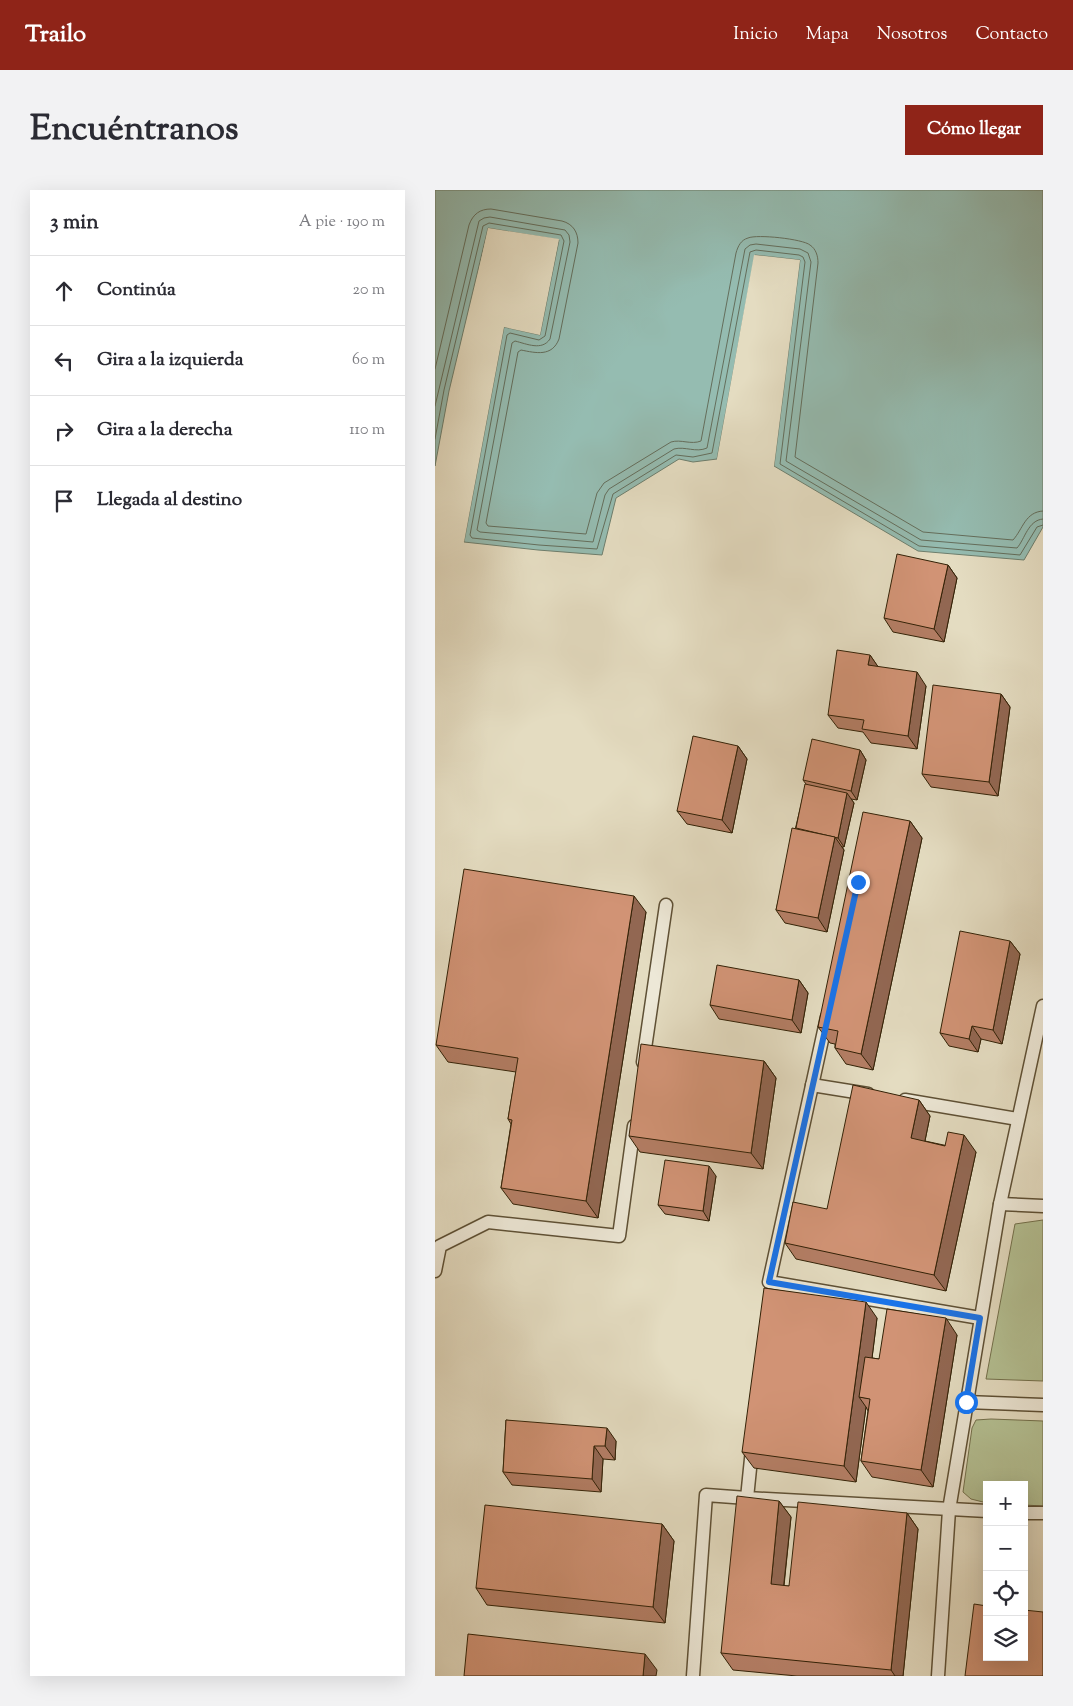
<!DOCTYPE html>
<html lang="es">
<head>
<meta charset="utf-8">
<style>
  body { margin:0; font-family:"Sorts Mill Goudy",serif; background:#f2f2f3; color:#2b2b33 }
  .controls { position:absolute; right:15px; bottom:15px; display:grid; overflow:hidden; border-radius:0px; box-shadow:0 5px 20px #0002 }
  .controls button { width:45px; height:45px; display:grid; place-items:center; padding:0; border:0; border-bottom:1px solid #e1e1e2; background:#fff; color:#2b2b33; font:25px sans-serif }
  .stop { position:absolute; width:15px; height:15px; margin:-11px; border:4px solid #1a73e8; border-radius:50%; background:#fff }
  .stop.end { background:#1a73e8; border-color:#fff; box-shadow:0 1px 5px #0008 }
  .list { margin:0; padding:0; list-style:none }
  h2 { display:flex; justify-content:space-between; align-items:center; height:65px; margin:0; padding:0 20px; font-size:21px }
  h2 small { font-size:16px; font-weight:400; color:#7c7c81 }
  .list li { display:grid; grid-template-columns:32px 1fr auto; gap:15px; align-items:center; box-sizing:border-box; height:70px; padding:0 20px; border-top:1px solid #e1e1e2 }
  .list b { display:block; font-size:19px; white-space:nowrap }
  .list em { font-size:16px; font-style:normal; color:#7c7c81 }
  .icon { flex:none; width:28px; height:28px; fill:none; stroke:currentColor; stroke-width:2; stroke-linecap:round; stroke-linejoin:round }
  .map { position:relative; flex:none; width:608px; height:1486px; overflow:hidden; border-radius:0px }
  header { display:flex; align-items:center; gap:30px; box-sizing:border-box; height:70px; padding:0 25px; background:#8f2418; color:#fff }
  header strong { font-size:24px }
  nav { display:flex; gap:28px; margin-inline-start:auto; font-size:18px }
  .intro { display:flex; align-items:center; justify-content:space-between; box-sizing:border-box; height:120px; padding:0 30px }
  h1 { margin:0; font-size:35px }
  .button { padding:12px 22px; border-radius:0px; background:#8f2418; color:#fff; font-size:18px; font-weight:700 }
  main { display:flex; gap:30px; padding:0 30px }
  aside { flex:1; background:#fff; border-radius:0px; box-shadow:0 5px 20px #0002 }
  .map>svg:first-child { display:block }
  .green { fill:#b4c093; stroke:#73704c }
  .water { fill:#95bcb1; stroke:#6d7e6d }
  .pier { fill:#e4dcc1 }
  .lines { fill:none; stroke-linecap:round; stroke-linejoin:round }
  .shore { stroke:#646e5c; stroke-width:1 }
  .service-casing { stroke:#5e5035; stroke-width:15 }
  .service { stroke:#ede8d7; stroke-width:12 }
  .wall { fill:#b47e65; stroke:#322106 }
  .shaded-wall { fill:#926752; stroke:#322106 }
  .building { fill:#d19375; stroke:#322106 }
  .route { stroke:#1a73e8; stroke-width:6 }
</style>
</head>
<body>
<header>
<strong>Trailo</strong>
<nav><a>Inicio</a><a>Mapa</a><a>Nosotros</a><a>Contacto</a></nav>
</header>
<div class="intro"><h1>Encuéntranos</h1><a class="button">Cómo llegar</a></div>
<main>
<aside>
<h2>3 min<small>A pie · 190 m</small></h2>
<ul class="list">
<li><svg class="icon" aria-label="ahead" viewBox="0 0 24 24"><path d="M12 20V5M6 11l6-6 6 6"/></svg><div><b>Continúa</b></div><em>20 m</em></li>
<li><svg class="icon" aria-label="left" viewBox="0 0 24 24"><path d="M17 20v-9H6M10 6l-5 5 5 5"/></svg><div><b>Gira a la izquierda</b></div><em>60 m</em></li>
<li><svg class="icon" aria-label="right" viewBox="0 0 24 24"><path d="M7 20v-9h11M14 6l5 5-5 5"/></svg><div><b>Gira a la derecha</b></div><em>110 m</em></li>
<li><svg class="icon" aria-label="arrive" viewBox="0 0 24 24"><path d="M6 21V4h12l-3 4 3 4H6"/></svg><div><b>Llegada al destino</b></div></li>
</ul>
</aside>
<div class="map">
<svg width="608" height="1486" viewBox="0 0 608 1486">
  <rect width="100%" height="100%" fill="#e4dcc1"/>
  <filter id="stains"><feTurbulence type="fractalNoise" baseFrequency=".004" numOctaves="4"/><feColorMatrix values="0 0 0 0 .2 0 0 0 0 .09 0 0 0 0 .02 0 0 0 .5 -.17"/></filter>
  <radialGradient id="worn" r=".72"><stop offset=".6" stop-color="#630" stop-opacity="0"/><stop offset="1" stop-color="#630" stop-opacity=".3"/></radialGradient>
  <!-- green -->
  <g class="green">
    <polygon points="608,1030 608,1191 551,1189 580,1034"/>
    <polygon points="556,1229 608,1231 608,1316 589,1315 589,1295 552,1295 552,1313 536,1309 528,1302 537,1238 541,1230"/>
  </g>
  <!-- water -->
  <polygon class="water" points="0,0 608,0 608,337 589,370 483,361 339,276 365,70 320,65 282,269 258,272 244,269 181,308 167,365 103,360 29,352 69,137 105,145 124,50 53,38 14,201 0,276"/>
  <!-- pier -->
  <g class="pier">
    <polygon points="53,38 124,49 105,145 69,137 29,352 26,351 66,136 69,134 103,142 121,51 55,41 29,149"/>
    <polygon points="319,65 365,70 339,276 336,276 362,72 321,68 284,269 282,269"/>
  </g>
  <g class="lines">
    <!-- shore -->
    <g class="shore">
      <path d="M0,179l34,-144c4,-11 11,-16 22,-16l71,12c11,3 16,11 16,22l-19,96c-7,18 -23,14 -38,11l-3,2 -32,171 2,3 98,8 11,-41 7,-10 67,-41c10,-3 20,3 30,-1l35,-188c2,-7 5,-13 12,-15 9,-4 55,1 62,7 6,4 8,11 8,18l-23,194 128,75 90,8c10,-11 12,-28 30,-29"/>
      <path d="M0,216l44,-185 5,-3 6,-1 75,13 4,5 1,7 -20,97c-8,12 -23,5 -35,2l-3,2 -35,187 3,2 113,10 12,-47 4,-6 65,-40c11,-3 22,4 33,-1l38,-199 5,-4 6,-1 44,5 8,4 3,9 -25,199 135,79 96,8c8,-9 11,-28 26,-29"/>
      <polyline points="0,249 9,200 48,36 54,33 126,45 129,51 110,146 104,150 75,143 72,145 35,345 37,348 104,355 162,359 178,304 241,265 258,267 277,263 315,62 321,60 364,65 368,67 370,72 345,274 484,356 585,365 602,337 608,335"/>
    </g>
    <defs>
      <g id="service">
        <polyline points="392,827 334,1092 545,1128"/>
        <polyline points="208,872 231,715"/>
        <polyline points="377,895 433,904"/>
        <polyline points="470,910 583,929"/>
        <polyline points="565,1014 608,1016"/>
        <polyline points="0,1081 5,1056 53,1032 184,1046 199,936"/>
        <polyline points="531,1212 608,1215"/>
        <polyline points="317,1259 312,1308 552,1321"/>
        <polyline points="589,1323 608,1323"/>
        <polyline points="258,1486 271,1305 312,1308"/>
        <polyline points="503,1486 514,1320 565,1014 608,816"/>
      </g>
    </defs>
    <!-- service casing -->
    <use href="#service" class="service-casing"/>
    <!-- service -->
    <use href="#service" class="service"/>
  </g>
  <!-- wall -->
  <g class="wall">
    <polygon points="513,375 522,388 509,452 458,442 449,428"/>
    <polygon points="435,465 443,477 491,496 482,559 436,553 428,542 403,538 393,525"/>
    <polygon points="566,504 575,517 563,606 496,597 487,584"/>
    <polygon points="303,556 312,569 297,643 252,634 242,621"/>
    <polygon points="425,560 431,570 422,610 416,609 419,613 409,657 407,657 409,660 392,742 350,733 341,720 371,594 368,590"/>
    <polygon points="475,631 487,648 438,880 411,874 400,858 400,854 395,853 383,837"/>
    <polygon points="211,722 163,1028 78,1014 66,998 76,934 73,929 81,882 13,872 1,855"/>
    <polygon points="575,751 585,764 567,854 546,849 543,862 514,856 505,843"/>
    <polygon points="364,790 373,803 366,843 284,829 275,815"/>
    <polygon points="329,871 341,888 328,979 205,962 194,946"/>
    <polygon points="484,910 495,926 490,951 541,962 511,1101 361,1069 350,1053 392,1019"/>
    <polygon points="281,986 274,1031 230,1024 223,1015"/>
    <polygon points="442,1128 437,1168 444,1169 522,1145 498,1297 437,1287 426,1271 433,1221 431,1217 421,1292 319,1278 307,1262"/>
    <polygon points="71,1230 181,1251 180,1270 168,1269 166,1302 77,1295 68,1282"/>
    <polygon points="344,1311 356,1327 349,1396 354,1396 472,1323 483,1339 468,1486 362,1486 298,1480 286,1463"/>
    <polygon points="227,1334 239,1351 230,1433 52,1415 41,1398"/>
  </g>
  <!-- shaded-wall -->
  <g class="shaded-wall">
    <polygon points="513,375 522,388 509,452 499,439"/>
    <polygon points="435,465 444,478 433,475"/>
    <polygon points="482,482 491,496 482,559 473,546"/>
    <polygon points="566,504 575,517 563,606 554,592"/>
    <polygon points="303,556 312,569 297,643 287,630"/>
    <polygon points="425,560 431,570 422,610 416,601"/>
    <polygon points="412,603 419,613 409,657 403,648"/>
    <polygon points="475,631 487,648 438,880 426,864"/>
    <polygon points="400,647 409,660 392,742 383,728"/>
    <polygon points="199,706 211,722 163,1028 151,1011"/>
    <polygon points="575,751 585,764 567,854 558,840"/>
    <polygon points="364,790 373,803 366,843 357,830"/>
    <polygon points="537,836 546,849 543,862 534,849"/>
    <polygon points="329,871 341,888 328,979 316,963"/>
    <polygon points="484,910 495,926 487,965 476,948"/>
    <polygon points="529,945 541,962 511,1101 499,1085"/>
    <polygon points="274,976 281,986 274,1031 268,1021"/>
    <polygon points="431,1112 442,1128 432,1208 424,1207 431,1217 421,1292 409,1276"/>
    <polygon points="511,1128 522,1145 498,1297 486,1280"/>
    <polygon points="172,1238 181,1251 180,1270 170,1256"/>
    <polygon points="159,1256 168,1269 166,1302 157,1289"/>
    <polygon points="344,1311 356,1327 347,1411 336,1394"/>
    <polygon points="472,1323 483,1339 468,1486 460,1486 456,1480"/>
    <polygon points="227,1334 239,1351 230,1433 218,1417"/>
    <polygon points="210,1464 222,1480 221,1486 208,1486"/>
  </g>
  <!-- building -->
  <g class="building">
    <polygon points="462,364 513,375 499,439 449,428"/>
    <polygon points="402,460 435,465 433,475 482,482 473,546 427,539 429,530 393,525"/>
    <polygon points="498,495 566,504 554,592 487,584"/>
    <polygon points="258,546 303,556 287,630 242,621"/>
    <polygon points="377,549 425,560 416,601 368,590"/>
    <polygon points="370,594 412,603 403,648 361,638"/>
    <polygon points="428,622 475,631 426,864 400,858 403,841 383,837"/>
    <polygon points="357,638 400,647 383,728 341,720"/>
    <polygon points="29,679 199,706 151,1011 66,998 77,930 73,929 83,868 1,855"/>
    <polygon points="525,741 575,751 558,840 537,836 534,849 505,843"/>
    <polygon points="282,775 364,790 357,830 275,815"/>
    <polygon points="206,854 329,871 316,963 194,946"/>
    <polygon points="418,895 484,910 476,948 510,956 513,942 529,945 499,1085 350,1053 358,1012 392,1019"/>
    <polygon points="230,970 274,976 268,1021 223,1015"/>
    <polygon points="329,1098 431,1112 409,1276 307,1262"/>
    <polygon points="452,1119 511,1128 486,1280 426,1271 435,1209 424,1207 430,1167 444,1169"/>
    <polygon points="71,1230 172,1238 170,1256 159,1256 157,1289 68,1282"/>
    <polygon points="302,1306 344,1311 336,1394 354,1396 363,1312 472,1323 456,1480 286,1463"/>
    <polygon points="50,1315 227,1334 218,1417 41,1398"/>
    <polygon points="539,1414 552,1416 552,1467 589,1467 589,1420 608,1422 608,1486 530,1486"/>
    <polygon points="33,1444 210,1464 208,1486 29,1486"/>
  </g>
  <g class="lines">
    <!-- route -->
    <polyline class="route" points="423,692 334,1092 545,1128 531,1212"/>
  </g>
  <rect width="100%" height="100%" filter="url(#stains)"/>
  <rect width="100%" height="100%" fill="url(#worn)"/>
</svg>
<div class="controls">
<button>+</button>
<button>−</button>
<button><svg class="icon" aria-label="locate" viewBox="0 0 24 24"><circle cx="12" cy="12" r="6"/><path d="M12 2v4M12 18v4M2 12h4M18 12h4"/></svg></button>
<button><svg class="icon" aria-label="layers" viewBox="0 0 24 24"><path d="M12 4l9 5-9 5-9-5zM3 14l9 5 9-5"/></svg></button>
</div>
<div class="stop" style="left:531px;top:1212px"></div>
<div class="stop end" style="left:423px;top:692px"></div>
</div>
</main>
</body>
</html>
